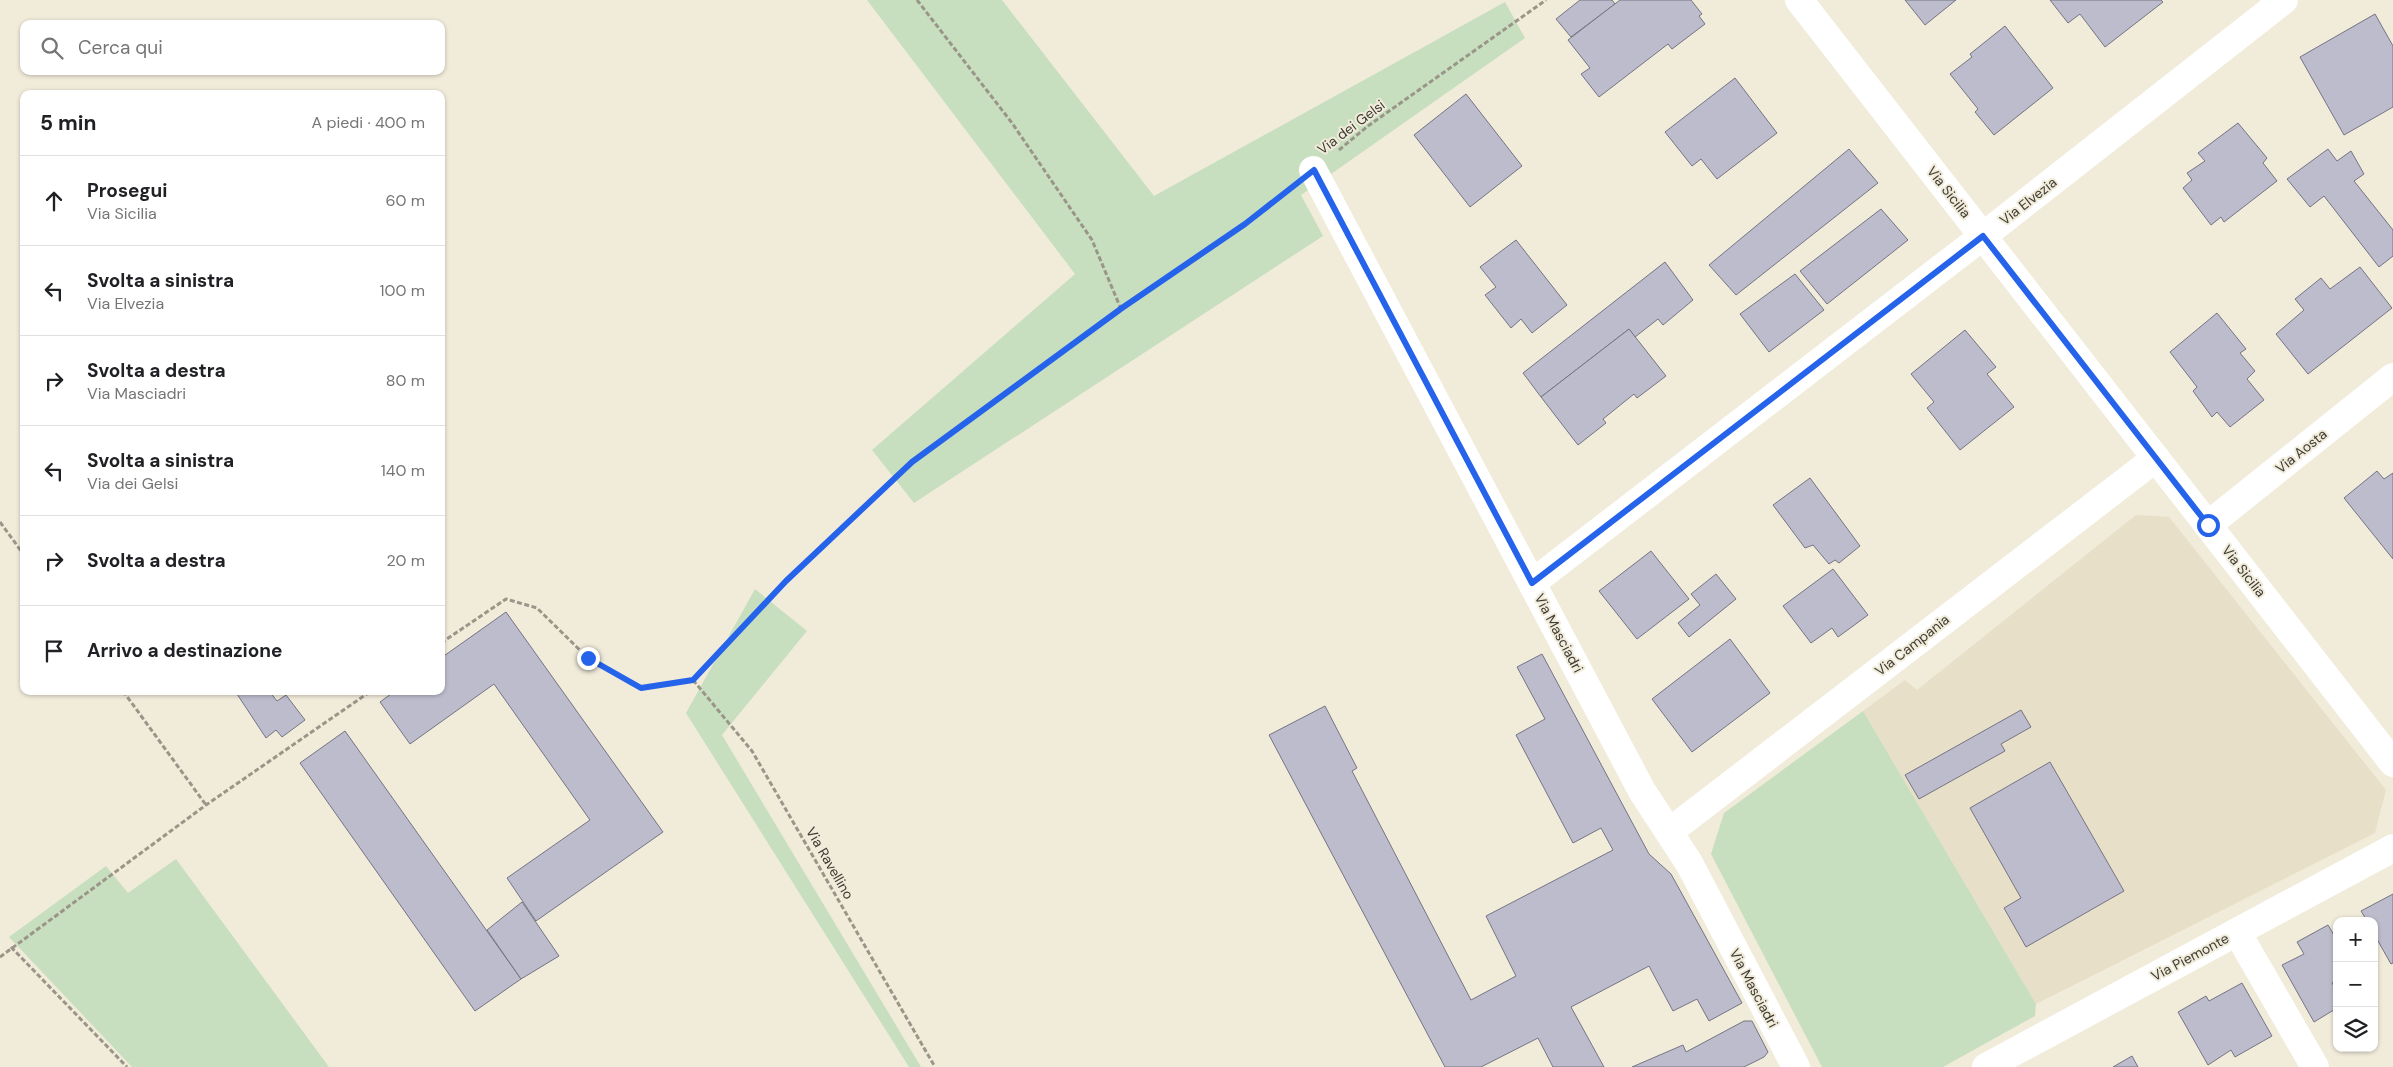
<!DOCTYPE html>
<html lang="it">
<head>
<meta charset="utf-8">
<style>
  body { margin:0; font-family:"DM Sans",sans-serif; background:#f6f6f6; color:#202124 }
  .controls { position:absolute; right:15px; bottom:15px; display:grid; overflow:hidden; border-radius:10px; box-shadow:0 1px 4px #0004 }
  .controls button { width:45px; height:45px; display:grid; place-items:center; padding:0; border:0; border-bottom:1px solid #e0e0e0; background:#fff; color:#202124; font:25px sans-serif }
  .stop { position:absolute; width:15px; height:15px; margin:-11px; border:4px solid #2563eb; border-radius:50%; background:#fff }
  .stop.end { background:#2563eb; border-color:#fff; box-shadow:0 1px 5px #0008 }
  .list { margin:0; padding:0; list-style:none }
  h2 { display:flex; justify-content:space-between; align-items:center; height:65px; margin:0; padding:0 20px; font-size:21px }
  h2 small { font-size:16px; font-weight:400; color:#757577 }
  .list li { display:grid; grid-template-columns:32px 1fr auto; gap:15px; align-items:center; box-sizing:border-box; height:90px; padding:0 20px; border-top:1px solid #e0e0e0 }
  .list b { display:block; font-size:19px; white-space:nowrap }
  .list p { margin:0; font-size:16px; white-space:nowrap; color:#757577 }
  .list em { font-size:16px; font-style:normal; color:#757577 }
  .icon { flex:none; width:28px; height:28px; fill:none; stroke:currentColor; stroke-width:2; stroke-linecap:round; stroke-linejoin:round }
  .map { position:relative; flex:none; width:2393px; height:1067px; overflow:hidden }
  .search { position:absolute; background:#fff; box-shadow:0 1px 4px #0004; left:20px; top:20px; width:425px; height:55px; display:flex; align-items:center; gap:12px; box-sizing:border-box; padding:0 18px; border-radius:10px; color:#757577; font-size:19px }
  .panel { position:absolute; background:#fff; box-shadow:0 1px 4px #0004; left:20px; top:90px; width:425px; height:605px; border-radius:10px }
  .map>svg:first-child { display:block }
  .built { fill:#e7dfc7 }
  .green { fill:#c7dfbf }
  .building { fill:#bcbccd; stroke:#757484 }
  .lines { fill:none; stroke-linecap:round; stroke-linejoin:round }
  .path { stroke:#9a9589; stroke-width:3; stroke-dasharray:5 2.5; stroke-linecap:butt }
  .minor { stroke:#fff; stroke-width:28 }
  .route { stroke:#2563eb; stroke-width:6 }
  .labels { text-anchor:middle; stroke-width:4; stroke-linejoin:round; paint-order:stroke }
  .street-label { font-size:14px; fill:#3d3b34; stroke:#f1ebda }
</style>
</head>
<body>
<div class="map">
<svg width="2393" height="1067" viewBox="0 0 2393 1067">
  <rect width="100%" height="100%" fill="#f1ebda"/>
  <!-- built -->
  <polygon class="built" points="2136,515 2169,517 2386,790 2375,833 2036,1004 1863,711 1905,680 1917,690"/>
  <!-- green -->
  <g class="green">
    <polygon points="867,0 1002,0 1154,196 1505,2 1525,38 1301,195 1323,236 914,503 872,450 1075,274"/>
    <polygon points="755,589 807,631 722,735 921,1067 909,1067 686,713"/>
    <polygon points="1863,711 2036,1004 2035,1016 1943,1067 1822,1067 1711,854 1724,813"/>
    <polygon points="176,859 329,1067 132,1067 9,937 106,866 128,893"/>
  </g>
  <!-- building -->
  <g class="building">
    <polygon points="1580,0 1612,0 1615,4 1571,37 1556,19"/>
    <polygon points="1620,0 1691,0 1702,14 1699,16 1705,24 1672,49 1668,44 1599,97 1581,74 1590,68 1568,40"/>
    <polygon points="1905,0 1956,0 1925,25"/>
    <polygon points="2050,0 2161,0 2163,2 2105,47 2080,14 2068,23"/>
    <polygon points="2375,14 2393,46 2393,107 2344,135 2300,57"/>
    <polygon points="2005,26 2053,88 1994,135 1975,112 1978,109 1950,74 1972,57 1970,54"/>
    <polygon points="1735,78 1777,133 1717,179 1701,159 1692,166 1665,132"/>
    <polygon points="1466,94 1522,166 1470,207 1414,135"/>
    <polygon points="2238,123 2267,158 2263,163 2277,181 2224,222 2221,217 2211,225 2183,188 2192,180 2187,173 2205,161 2198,153"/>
    <polygon points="1849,149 1878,183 1736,295 1709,265"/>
    <polygon points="2328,149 2337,161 2351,151 2364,174 2354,181 2393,230 2393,256 2379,267 2324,196 2310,207 2287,179"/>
    <polygon points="1881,209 1908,240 1827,304 1800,271"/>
    <polygon points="1516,240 1567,305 1532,333 1521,319 1511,328 1485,295 1496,287 1480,267"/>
    <polygon points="1665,262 1693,300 1663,325 1658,319 1635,337 1629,329 1541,397 1523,373"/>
    <polygon points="2360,267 2392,308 2308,374 2276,334 2304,310 2295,299 2321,278 2330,289"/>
    <polygon points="1795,274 1824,310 1769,352 1740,314"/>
    <polygon points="2217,313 2246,349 2240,353 2255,371 2247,379 2264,400 2230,427 2217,412 2212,417 2193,391 2197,387 2170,352"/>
    <polygon points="1629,329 1666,376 1637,398 1634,394 1603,419 1606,423 1578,445 1541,397"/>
    <polygon points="1965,330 1996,367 1987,374 2014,407 1960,450 1927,408 1934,402 1911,374"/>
    <polygon points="2377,471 2384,479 2393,473 2393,559 2344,498"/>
    <polygon points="1810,478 1860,546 1839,563 1835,560 1829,564 1813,545 1805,548 1773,505"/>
    <polygon points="1651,551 1689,599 1637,639 1599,591"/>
    <polygon points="1833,569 1868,615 1838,637 1832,628 1811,643 1783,606"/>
    <polygon points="1716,574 1736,599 1689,637 1678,623 1700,605 1691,594"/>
    <polygon points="506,612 663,832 536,921 507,878 590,820 494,684 410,744 380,702 395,691 441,691 441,658"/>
    <polygon points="1730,639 1770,693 1692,752 1652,699"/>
    <polygon points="1542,654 1649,854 1671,874 1742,1003 1709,1021 1697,999 1673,1011 1649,966 1571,1007 1604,1067 1553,1067 1538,1038 1481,1067 1445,1067 1269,735 1325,706 1357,768 1352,771 1471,1000 1516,976 1486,916 1613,850 1601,828 1573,843 1516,735 1545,719 1517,667"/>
    <polygon points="235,691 269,691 277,701 286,695 305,720 282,737 276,730 266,738"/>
    <polygon points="2021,710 2031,727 2001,744 2005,751 1919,799 1905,775"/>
    <polygon points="345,731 521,979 475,1011 300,763"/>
    <polygon points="2050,762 2124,891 2026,947 2004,908 2021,898 1970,808"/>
    <polygon points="2393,894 2393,963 2391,964 2374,934 2374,921 2367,921 2361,911"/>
    <polygon points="522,902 559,956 521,979 487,930"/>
    <polygon points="2328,925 2337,940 2337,979 2332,983 2337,991 2337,1008 2314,1022 2282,965 2304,954 2297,942"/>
    <polygon points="2242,983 2272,1036 2235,1057 2231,1050 2208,1065 2178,1012 2206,996 2209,1001"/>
    <polygon points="1744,1021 1752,1021 1768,1052 1764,1057 1744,1067 1632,1067 1683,1045 1686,1052"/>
    <polygon points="2132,1056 2138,1067 2113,1067"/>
  </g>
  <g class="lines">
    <!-- path -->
    <g class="path">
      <polyline points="917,0 1012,123 1092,240 1121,309"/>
      <polyline points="1339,150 1368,126 1546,0"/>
      <polyline points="0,522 24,555"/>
      <polyline points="441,643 506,599 537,608 588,658 641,688 693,680"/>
      <polyline points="693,680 786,581 912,462 1121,309 1245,224 1287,191"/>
      <polyline points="693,680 752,751 935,1067"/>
      <polyline points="123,691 206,805"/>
      <polyline points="11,947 127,1067"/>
      <polyline points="0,957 206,805 371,691"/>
    </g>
    <!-- minor -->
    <g class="minor">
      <polyline points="1799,0 2393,763"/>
      <polyline points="1313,170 1642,791 1689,863 1796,1067"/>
      <polyline points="2208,525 2393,377"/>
      <polyline points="1532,583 1983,236 2284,0"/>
      <polyline points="1669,832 2156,458"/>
      <polyline points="2237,932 2315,1067"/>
      <polyline points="1986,1067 2393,848"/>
    </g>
  </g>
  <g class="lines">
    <!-- route -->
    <polyline class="route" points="588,658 641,688 693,680 786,581 912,462 1122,308 1245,224 1314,170 1532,583 1983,236 2208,525"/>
  </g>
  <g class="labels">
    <!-- street labels -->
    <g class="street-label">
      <text transform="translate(1351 127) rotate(-37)" y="5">Via dei Gelsi</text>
      <text transform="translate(1949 192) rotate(52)" y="5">Via Sicilia</text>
      <text transform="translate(2028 201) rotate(-38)" y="5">Via Elvezia</text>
      <text transform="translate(2301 451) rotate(-39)" y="5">Via Aosta</text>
      <text transform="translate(2244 571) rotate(52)" y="5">Via Sicilia</text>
      <text transform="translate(1559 633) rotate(62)" y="5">Via Masciadri</text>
      <text transform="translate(1912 645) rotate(-38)" y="5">Via Campania</text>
      <text transform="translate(830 863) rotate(60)" y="5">Via Ravellino</text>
      <text transform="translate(2190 957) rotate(-28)" y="5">Via Piemonte</text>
      <text transform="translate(1754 988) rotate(62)" y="5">Via Masciadri</text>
    </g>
  </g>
</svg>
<div class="controls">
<button>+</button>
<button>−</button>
<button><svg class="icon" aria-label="layers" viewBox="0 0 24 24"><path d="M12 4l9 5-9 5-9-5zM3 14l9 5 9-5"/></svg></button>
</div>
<div class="stop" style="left:2208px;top:525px"></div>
<div class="stop end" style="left:588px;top:658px"></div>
<div class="search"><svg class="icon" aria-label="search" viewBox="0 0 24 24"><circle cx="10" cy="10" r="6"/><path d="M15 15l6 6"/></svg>Cerca qui</div>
<section class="panel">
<h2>5 min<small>A piedi · 400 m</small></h2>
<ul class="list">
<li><svg class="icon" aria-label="ahead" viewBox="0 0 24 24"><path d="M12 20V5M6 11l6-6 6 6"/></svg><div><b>Prosegui</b><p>Via Sicilia</p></div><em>60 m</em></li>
<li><svg class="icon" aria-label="left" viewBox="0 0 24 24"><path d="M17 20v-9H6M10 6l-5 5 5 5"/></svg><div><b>Svolta a sinistra</b><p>Via Elvezia</p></div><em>100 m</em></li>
<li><svg class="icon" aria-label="right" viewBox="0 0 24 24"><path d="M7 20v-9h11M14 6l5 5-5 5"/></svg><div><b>Svolta a destra</b><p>Via Masciadri</p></div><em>80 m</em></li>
<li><svg class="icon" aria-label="left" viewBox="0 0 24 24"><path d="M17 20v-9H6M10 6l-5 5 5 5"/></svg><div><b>Svolta a sinistra</b><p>Via dei Gelsi</p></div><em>140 m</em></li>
<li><svg class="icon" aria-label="right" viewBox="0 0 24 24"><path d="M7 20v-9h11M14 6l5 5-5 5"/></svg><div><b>Svolta a destra</b></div><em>20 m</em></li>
<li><svg class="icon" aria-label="arrive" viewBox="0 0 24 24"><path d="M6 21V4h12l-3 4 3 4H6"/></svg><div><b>Arrivo a destinazione</b></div></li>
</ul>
</section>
</div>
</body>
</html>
